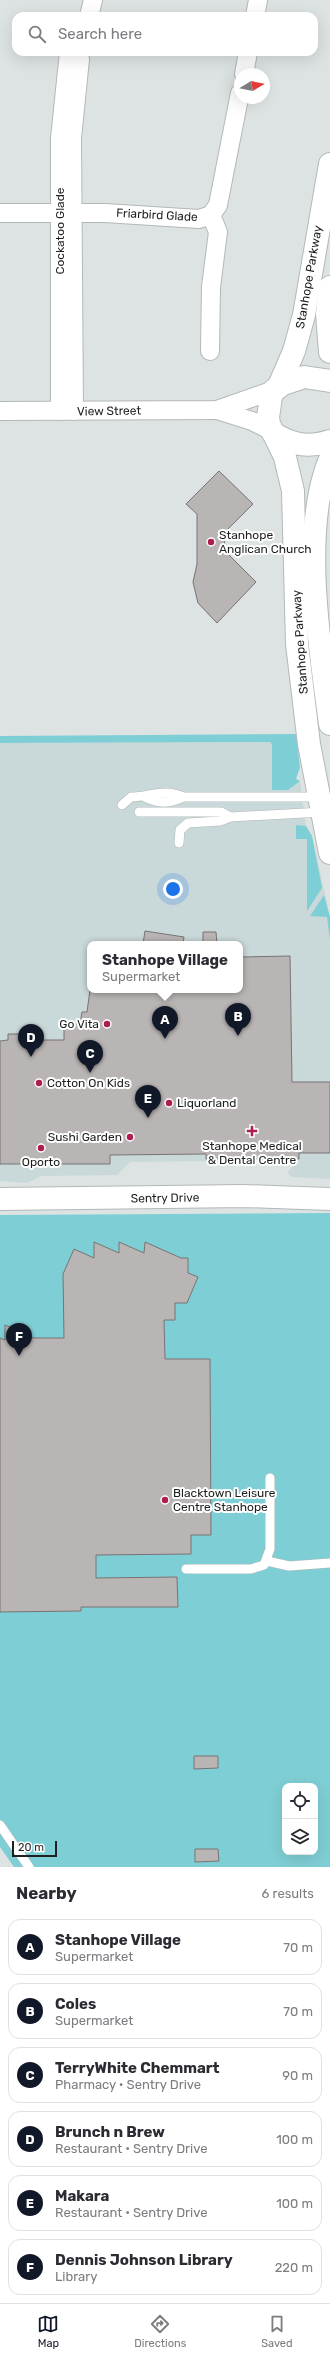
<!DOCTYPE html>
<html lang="en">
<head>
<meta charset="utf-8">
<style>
  body { margin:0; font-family:Rubik,sans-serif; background:#f2f2f3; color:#2b2b33 }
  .controls { position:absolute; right:12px; bottom:12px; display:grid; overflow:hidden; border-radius:8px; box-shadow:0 4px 16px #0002 }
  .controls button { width:36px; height:36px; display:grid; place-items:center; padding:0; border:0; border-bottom:1px solid #e1e1e2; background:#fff; color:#2b2b33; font:20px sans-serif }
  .compass { position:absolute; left:234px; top:68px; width:36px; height:36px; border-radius:50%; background:#fff; box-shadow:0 4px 16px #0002; rotate:80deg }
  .scale { position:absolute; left:12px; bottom:10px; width:45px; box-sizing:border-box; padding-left:4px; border:2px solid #1e2020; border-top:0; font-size:11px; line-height:14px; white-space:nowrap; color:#1e2020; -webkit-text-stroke:3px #fff; paint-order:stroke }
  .you { position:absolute; left:173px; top:889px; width:14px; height:14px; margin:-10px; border:3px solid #fff; border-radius:50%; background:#1a73e8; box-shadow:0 0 0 6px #1a73e833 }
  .badge { display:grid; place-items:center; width:26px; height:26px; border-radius:50%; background:#111827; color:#fff; font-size:13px; font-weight:700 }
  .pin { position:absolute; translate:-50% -33px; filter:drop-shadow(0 1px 2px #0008) }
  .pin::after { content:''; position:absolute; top:21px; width:14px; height:12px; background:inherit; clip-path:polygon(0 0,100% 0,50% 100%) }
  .popup { position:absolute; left:87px; top:941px; width:156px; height:52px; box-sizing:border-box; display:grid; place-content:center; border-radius:8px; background:#fff; filter:drop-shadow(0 1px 3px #0005); font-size:13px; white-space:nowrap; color:#7c7c81 }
  .popup b { font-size:15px; color:#2b2b33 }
  .popup::after { content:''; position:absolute; left:50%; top:100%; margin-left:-8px; border:8px solid transparent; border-top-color:#fff }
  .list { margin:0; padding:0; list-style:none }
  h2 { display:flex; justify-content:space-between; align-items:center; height:52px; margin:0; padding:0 16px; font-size:17px }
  h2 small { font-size:13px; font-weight:400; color:#7c7c81 }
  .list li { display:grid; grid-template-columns:26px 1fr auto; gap:12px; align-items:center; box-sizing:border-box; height:56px; margin:0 8px 8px; padding:0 8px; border:1px solid #e1e1e2; border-radius:12px }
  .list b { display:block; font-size:15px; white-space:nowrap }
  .list p { margin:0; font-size:13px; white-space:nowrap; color:#7c7c81 }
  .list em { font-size:13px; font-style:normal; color:#7c7c81 }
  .icon { flex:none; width:22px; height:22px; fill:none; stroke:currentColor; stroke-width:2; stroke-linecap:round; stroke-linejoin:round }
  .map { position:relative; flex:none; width:330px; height:1867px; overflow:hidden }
  .search { position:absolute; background:#fff; box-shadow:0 4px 16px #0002; left:12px; right:12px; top:12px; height:44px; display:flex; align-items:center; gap:10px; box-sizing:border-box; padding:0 14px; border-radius:12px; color:#7c7c81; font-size:15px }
  .sheet { height:436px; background:#fff }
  nav { display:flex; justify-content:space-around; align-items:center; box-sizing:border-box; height:56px; border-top:1px solid #e1e1e2; background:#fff; font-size:11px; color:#7c7c81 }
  nav a { display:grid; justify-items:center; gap:2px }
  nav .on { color:#111827 }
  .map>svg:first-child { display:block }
  .built { fill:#c9d8d9; fill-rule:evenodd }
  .green { fill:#7ecfd5; fill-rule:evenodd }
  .building { fill:#bab5b5; stroke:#787374 }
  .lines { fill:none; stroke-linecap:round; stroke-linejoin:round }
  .lane-casing { stroke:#b3b8b8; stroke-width:10 }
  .street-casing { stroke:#b3b8b8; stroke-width:20 }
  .secondary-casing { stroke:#b3b8b8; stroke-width:24 }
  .lane { stroke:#fff; stroke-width:9 }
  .street { stroke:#fff; stroke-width:18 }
  .secondary { stroke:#fff; stroke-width:22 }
  .poi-dot { fill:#ad1d51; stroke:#fff; stroke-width:1.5 }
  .labels { text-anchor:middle; stroke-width:4; stroke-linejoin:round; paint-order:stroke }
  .street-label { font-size:12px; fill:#1e2020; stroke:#fff }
  .poi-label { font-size:12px; fill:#1e2020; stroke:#fff; text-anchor:start }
</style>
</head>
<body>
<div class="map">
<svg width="330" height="1867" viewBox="0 0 330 1867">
  <rect width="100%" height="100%" fill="#dde2e3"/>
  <!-- built -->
  <path class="built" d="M270,742l30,25 -4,12 4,2 6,45 6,10 18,81v262l-38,-2 -5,-4 12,-13 -169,2 -13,13 -76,1 -14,7 -27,-2v-438zM90,944h150v46h-150z"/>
  <!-- green -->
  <g class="green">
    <polygon points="296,734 300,767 296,779 300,781 288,790 272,790 272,744 270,742 0,743 0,736"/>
    <polygon points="296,825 306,826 312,836 322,888 307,911 307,839 296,839"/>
    <polygon points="324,895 330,917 330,940 327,917 310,916"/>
    <path d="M330,1213v654h-316l-14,-20v-632zM285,1786h30v66h-30z"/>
  </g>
  <!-- building -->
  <g class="building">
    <polygon points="219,471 253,504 224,533 225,551 256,582 217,623 198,603 193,582 197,564 197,514 186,504"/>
    <polygon points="145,931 184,937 183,944 143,944"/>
    <polygon points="203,932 216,932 217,944 203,944"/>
    <polygon points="290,956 292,1082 330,1082 330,1153 299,1153 299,1159 206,1159 206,1154 110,1155 110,1164 0,1164 0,1041 8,1040 8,1034 21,1034 21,1040 64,1040 64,1029 67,1028 67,1024 80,1024 82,1012 87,1012 90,990 240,990 240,957"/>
    <polygon points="94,1242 119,1253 119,1242 144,1253 145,1242 181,1258 188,1258 188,1273 198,1277 187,1303 175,1303 175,1320 164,1320 165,1359 210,1359 211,1535 191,1535 191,1554 96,1555 96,1578 177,1577 178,1607 81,1607 81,1611 0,1612 0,1338 5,1340 5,1325 34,1338 64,1338 63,1274 74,1249 94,1258"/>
    <polygon points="194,1756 218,1756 218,1768 194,1769"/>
    <polygon points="195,1849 218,1849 219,1861 195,1862"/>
  </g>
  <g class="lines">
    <defs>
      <g id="lane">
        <path d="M145,797c13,7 25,7 38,0h136"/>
        <path d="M122,805l9,-8c19,0 34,-9 52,0"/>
        <polyline points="139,812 221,812 230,817"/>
        <polyline points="179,843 180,830 188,823 220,821 230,817 323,812"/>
        <polyline points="267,1561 289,1566 330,1563"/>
        <polyline points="186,1569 251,1569 264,1565 270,1549 270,1478"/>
        <polyline points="0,1825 29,1867"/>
      </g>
      <g id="street">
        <polyline points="89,16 93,0"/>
        <polyline points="255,16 258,0"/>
        <polyline points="244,74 248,52"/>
        <polyline points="0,213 105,213 199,219 211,215 218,205 240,93"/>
        <polyline points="210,351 211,287 218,232 211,215"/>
        <polyline points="217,410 252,421 272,431"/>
        <polyline points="0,411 217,410 274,390"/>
        <polyline points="60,411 60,138 69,52"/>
        <polyline points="74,411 72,138 80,59"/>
      </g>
      <g id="secondary">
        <polyline points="330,287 327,314 330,352"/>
        <polyline points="330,381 304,377 283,384 274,390 271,397 268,417 269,424 285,457 293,491 297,644 309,744 330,853"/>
        <polyline points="278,388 294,351 304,315 330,164"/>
        <path d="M273,433c19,12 35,15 57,8"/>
        <path d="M330,459c-30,70 -10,189 0,265"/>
        <polyline points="0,1199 244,1196 330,1199"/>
      </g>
    </defs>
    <!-- lane casing -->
    <use href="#lane" class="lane-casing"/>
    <!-- street casing -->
    <use href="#street" class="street-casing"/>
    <!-- secondary casing -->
    <use href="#secondary" class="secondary-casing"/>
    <!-- lane -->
    <use href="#lane" class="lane"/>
    <!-- street -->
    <use href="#street" class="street"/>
    <!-- secondary -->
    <use href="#secondary" class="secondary"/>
  </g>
  <!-- markers -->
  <g class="poi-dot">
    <circle cx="211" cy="542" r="4"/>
    <circle cx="107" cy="1024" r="4"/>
    <circle cx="39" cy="1083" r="4"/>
    <circle cx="169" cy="1103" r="4"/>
    <path d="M250 1125h4v4h4v4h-4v4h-4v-4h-4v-4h4z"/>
    <circle cx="130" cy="1137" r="4"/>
    <circle cx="41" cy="1148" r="4"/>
    <circle cx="165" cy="1500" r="4"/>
  </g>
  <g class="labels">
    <!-- street labels -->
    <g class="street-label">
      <text transform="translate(157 215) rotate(3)" y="4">Friarbird Glade</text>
      <text transform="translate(60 231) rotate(-90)" y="4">Cockatoo Glade</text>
      <text transform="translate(309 277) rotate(-80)" y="4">Stanhope Parkway</text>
      <text transform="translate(109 411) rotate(-1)" y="4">View Street</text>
      <text transform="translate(300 642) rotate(-94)" y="4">Stanhope Parkway</text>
      <text transform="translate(165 1198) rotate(-1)" y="4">Sentry Drive</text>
    </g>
    <!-- poi labels -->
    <g class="poi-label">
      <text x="219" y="539">Stanhope<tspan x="219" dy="14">Anglican Church</tspan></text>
      <text x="99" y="1028" text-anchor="end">Go Vita</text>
      <text x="47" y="1087">Cotton On Kids</text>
      <text x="177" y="1107">Liquorland</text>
      <text x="122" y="1141" text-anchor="end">Sushi Garden</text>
      <text x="252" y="1150" text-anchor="middle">Stanhope Medical<tspan x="252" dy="14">&amp; Dental Centre</tspan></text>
      <text x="41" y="1166" text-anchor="middle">Oporto</text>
      <text x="173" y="1497">Blacktown Leisure<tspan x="173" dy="14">Centre Stanhope</tspan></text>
    </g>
  </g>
</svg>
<div class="controls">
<button><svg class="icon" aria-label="locate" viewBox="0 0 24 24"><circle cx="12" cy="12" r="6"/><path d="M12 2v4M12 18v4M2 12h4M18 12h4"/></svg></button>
<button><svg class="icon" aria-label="layers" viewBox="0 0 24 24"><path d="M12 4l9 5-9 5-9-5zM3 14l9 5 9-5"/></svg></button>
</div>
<svg class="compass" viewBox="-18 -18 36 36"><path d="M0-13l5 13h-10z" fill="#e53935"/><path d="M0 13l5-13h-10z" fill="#7c7c81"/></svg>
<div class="scale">20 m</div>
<div class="you"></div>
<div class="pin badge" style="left:165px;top:1039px">A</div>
<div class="popup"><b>Stanhope Village</b>Supermarket</div>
<div class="pin badge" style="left:238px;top:1036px">B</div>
<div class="pin badge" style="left:90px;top:1073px">C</div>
<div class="pin badge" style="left:31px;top:1057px">D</div>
<div class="pin badge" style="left:148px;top:1118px">E</div>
<div class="pin badge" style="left:19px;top:1356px">F</div>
<div class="search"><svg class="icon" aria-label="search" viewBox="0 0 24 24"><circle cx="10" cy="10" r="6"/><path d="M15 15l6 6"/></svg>Search here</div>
</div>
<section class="sheet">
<h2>Nearby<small>6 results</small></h2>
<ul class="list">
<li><span class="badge">A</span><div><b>Stanhope Village</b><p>Supermarket</p></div><em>70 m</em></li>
<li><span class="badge">B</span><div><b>Coles</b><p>Supermarket</p></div><em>70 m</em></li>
<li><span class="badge">C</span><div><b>TerryWhite Chemmart</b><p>Pharmacy · Sentry Drive</p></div><em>90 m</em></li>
<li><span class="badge">D</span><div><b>Brunch n Brew</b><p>Restaurant · Sentry Drive</p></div><em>100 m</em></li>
<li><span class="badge">E</span><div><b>Makara</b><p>Restaurant · Sentry Drive</p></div><em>100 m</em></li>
<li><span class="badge">F</span><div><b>Dennis Johnson Library</b><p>Library</p></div><em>220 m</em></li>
</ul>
</section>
<nav>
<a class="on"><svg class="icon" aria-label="map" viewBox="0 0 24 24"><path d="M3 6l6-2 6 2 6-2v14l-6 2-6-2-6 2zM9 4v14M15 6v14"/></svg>Map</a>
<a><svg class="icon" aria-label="directions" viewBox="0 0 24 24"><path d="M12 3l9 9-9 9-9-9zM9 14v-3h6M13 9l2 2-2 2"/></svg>Directions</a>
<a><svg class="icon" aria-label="saved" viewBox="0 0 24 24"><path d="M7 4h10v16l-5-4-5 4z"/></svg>Saved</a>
</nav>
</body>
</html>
